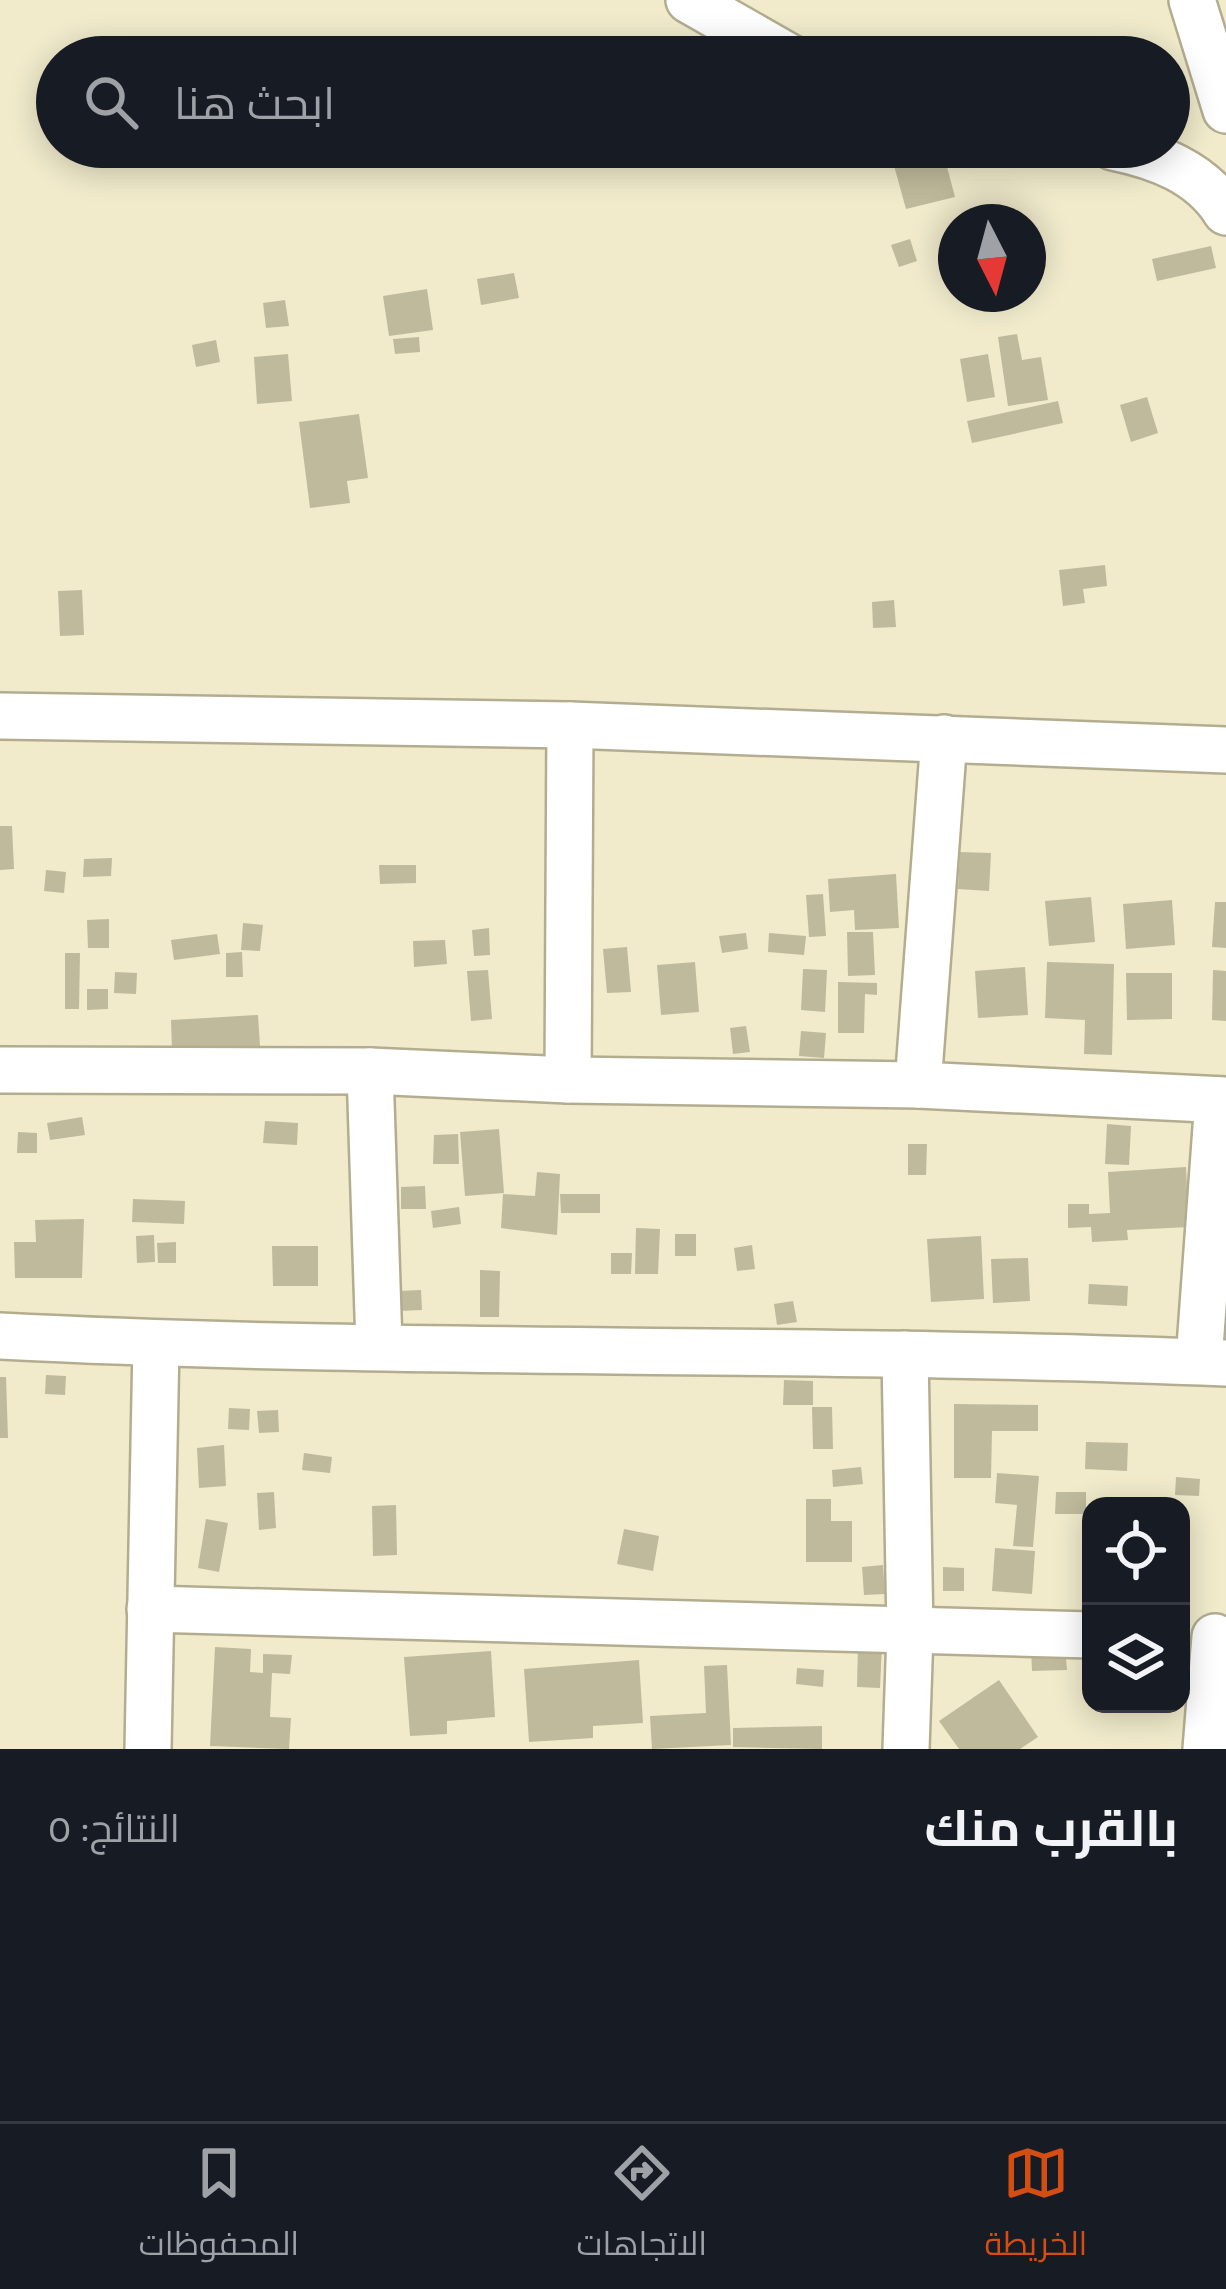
<!DOCTYPE html>
<html lang="ar">
<head>
<meta charset="utf-8">
<style>
  body { margin:0; font-family:Karla,Cairo,sans-serif; background:#20242c; color:#f1f3f6; direction:rtl }
  .controls { position:absolute; right:36px; bottom:36px; display:grid; overflow:hidden; border-radius:24px; box-shadow:0 6px 30px #0003 }
  .controls button { width:108px; height:108px; display:grid; place-items:center; padding:0; border:0; border-bottom:3px solid #363941; background:#171b24; color:#f1f3f6; font:60px sans-serif }
  .compass { position:absolute; left:938px; top:204px; width:108px; height:108px; border-radius:50%; background:#171b24; box-shadow:0 6px 30px #0003; rotate:174deg }
  .list { margin:0; padding:0; list-style:none }
  h2 { display:flex; justify-content:space-between; align-items:center; height:156px; margin:0; padding:0 48px; font-size:51px }
  h2 small { font-size:39px; font-weight:400; color:#9ea1a6 }
  .icon { flex:none; width:66px; height:66px; fill:none; stroke:currentColor; stroke-width:2; stroke-linecap:round; stroke-linejoin:round }
  .map { position:relative; flex:none; width:1226px; height:1749px; overflow:hidden; direction:ltr }
  .search { position:absolute; background:#171b24; box-shadow:0 6px 30px #0003; left:36px; right:36px; top:36px; height:132px; display:flex; align-items:center; gap:30px; box-sizing:border-box; padding:0 42px; border-radius:66px; color:#9ea1a6; font-size:45px }
  .sheet { height:372px; background:#171b24 }
  nav { display:flex; justify-content:space-around; align-items:center; box-sizing:border-box; height:168px; border-top:3px solid #363941; background:#171b24; font-size:33px; color:#9ea1a6 }
  nav a { display:grid; justify-items:center; gap:6px }
  nav .on { color:#d44e14 }
  .map>svg:first-child { display:block }
  .building { fill:#c0ba9c }
  .lines { fill:none; stroke-linecap:round; stroke-linejoin:round }
  .minor-casing { stroke:#b3ad90; stroke-width:50 }
  .minor { stroke:#fff; stroke-width:45 }
</style>
</head>
<body>
<div class="map">
<svg width="1226" height="1749" viewBox="0 0 1226 1749">
  <rect width="100%" height="100%" fill="#f1ebcc"/>
  <!-- building -->
  <g class="building">
    <polygon points="942,148 955,197 906,209 893,162"/>
    <polygon points="910,239 917,261 899,267 891,245"/>
    <polygon points="1211,246 1216,268 1157,281 1152,259"/>
    <polygon points="514,273 519,298 481,305 477,279"/>
    <polygon points="427,289 433,330 389,336 383,296"/>
    <polygon points="285,300 289,326 266,328 263,303"/>
    <polygon points="1017,334 1022,360 1041,357 1048,400 1008,406 998,337"/>
    <polygon points="419,337 420,352 395,354 393,339"/>
    <polygon points="216,340 220,362 196,367 192,345"/>
    <polygon points="288,354 292,401 257,404 254,357"/>
    <polygon points="988,354 995,397 967,402 960,359"/>
    <polygon points="1147,397 1158,433 1131,442 1120,405"/>
    <polygon points="1058,401 1063,423 972,443 967,421"/>
    <polygon points="359,414 368,478 347,481 350,503 310,508 299,422"/>
    <polygon points="1105,565 1107,586 1083,589 1085,603 1063,606 1059,570"/>
    <polygon points="82,590 84,635 60,636 58,591"/>
    <polygon points="894,600 896,627 873,628 872,602"/>
    <polygon points="0,826 12,826 14,869 0,870"/>
    <polygon points="960,852 991,853 989,891 958,889"/>
    <polygon points="112,858 111,876 83,877 84,859"/>
    <polygon points="379,865 416,865 416,883 380,884"/>
    <polygon points="46,870 66,872 64,893 44,891"/>
    <polygon points="896,874 899,928 855,930 854,910 830,912 828,879"/>
    <polygon points="823,894 826,936 809,937 806,895"/>
    <polygon points="1091,897 1095,942 1049,946 1045,901"/>
    <polygon points="1172,900 1175,945 1126,949 1123,904"/>
    <polygon points="1215,902 1226,902 1226,948 1212,947"/>
    <polygon points="109,919 109,948 88,948 87,920"/>
    <polygon points="243,923 263,925 260,951 241,950"/>
    <polygon points="489,928 490,955 474,956 472,930"/>
    <polygon points="847,932 873,932 875,975 848,976"/>
    <polygon points="746,933 748,949 722,953 719,936"/>
    <polygon points="769,933 806,936 804,955 768,952"/>
    <polygon points="217,934 220,954 174,960 171,940"/>
    <polygon points="445,940 447,964 414,967 413,941"/>
    <polygon points="627,947 631,992 607,993 603,949"/>
    <polygon points="242,952 243,977 226,977 226,953"/>
    <polygon points="65,953 80,953 79,1009 65,1009"/>
    <polygon points="695,962 699,1012 661,1015 657,965"/>
    <polygon points="1047,962 1114,964 1112,1055 1084,1054 1085,1020 1045,1018"/>
    <polygon points="1025,967 1028,1015 978,1018 975,971"/>
    <polygon points="803,969 827,970 825,1012 801,1010"/>
    <polygon points="488,970 492,1019 471,1021 467,971"/>
    <polygon points="1213,970 1226,971 1226,1021 1212,1020"/>
    <polygon points="115,972 137,973 136,994 114,993"/>
    <polygon points="1126,973 1172,973 1172,1019 1127,1020"/>
    <polygon points="838,982 877,983 877,995 865,994 864,1033 838,1033"/>
    <polygon points="87,989 108,989 108,1009 87,1010"/>
    <polygon points="258,1015 260,1046 172,1050 171,1020"/>
    <polygon points="746,1026 750,1052 733,1054 730,1028"/>
    <polygon points="801,1031 826,1033 824,1058 799,1056"/>
    <polygon points="82,1117 85,1135 50,1140 47,1123"/>
    <polygon points="265,1121 298,1123 297,1145 263,1143"/>
    <polygon points="1107,1124 1131,1126 1129,1165 1105,1164"/>
    <polygon points="499,1129 504,1193 465,1196 460,1132"/>
    <polygon points="18,1132 37,1133 37,1153 17,1153"/>
    <polygon points="458,1134 459,1164 433,1164 434,1135"/>
    <polygon points="908,1144 927,1144 926,1175 908,1175"/>
    <polygon points="1186,1167 1189,1227 1127,1230 1128,1240 1092,1242 1091,1227 1068,1228 1068,1204 1089,1204 1089,1214 1110,1213 1108,1172"/>
    <polygon points="537,1172 560,1174 557,1235 501,1228 503,1194 535,1196"/>
    <polygon points="425,1186 426,1209 401,1209 401,1187"/>
    <polygon points="560,1194 600,1194 600,1213 561,1213"/>
    <polygon points="133,1199 185,1201 184,1224 132,1222"/>
    <polygon points="459,1207 461,1224 433,1228 431,1211"/>
    <polygon points="84,1219 82,1278 15,1278 14,1242 36,1242 35,1220"/>
    <polygon points="636,1228 660,1229 658,1274 635,1274"/>
    <rect x="675" y="1234" width="21" height="22"/>
    <polygon points="154,1235 155,1262 137,1263 136,1236"/>
    <polygon points="981,1236 984,1299 931,1302 927,1239"/>
    <polygon points="176,1242 176,1263 158,1263 157,1243"/>
    <polygon points="752,1245 755,1269 737,1271 734,1248"/>
    <polygon points="272,1246 318,1246 318,1286 273,1286"/>
    <polygon points="611,1253 632,1253 631,1274 611,1274"/>
    <polygon points="1028,1258 1030,1301 993,1303 991,1259"/>
    <polygon points="480,1270 500,1271 499,1317 480,1317"/>
    <polygon points="1089,1284 1128,1286 1127,1306 1088,1304"/>
    <polygon points="421,1290 422,1310 399,1311 399,1291"/>
    <polygon points="793,1301 797,1322 777,1325 774,1304"/>
    <polygon points="46,1375 66,1376 65,1395 45,1394"/>
    <polygon points="0,1377 6,1377 8,1438 0,1438"/>
    <polygon points="784,1380 813,1381 813,1405 783,1405"/>
    <polygon points="954,1404 1038,1405 1038,1431 992,1431 991,1478 954,1478"/>
    <polygon points="812,1407 832,1407 833,1449 813,1449"/>
    <polygon points="229,1408 250,1409 249,1430 228,1429"/>
    <polygon points="278,1410 279,1432 259,1433 257,1411"/>
    <polygon points="1086,1442 1128,1443 1127,1471 1085,1469"/>
    <polygon points="224,1445 226,1486 199,1488 197,1448"/>
    <polygon points="304,1453 332,1457 330,1473 302,1470"/>
    <polygon points="861,1467 863,1484 833,1487 832,1470"/>
    <polygon points="997,1473 1039,1476 1033,1547 1013,1546 1017,1505 995,1503"/>
    <polygon points="1176,1477 1200,1479 1199,1496 1175,1495"/>
    <polygon points="274,1492 276,1528 259,1530 257,1493"/>
    <polygon points="1056,1492 1086,1492 1086,1514 1055,1514"/>
    <polygon points="806,1499 831,1499 831,1521 852,1521 852,1562 806,1562"/>
    <polygon points="396,1505 397,1555 373,1556 372,1506"/>
    <polygon points="206,1519 228,1523 219,1572 198,1568"/>
    <polygon points="624,1529 659,1536 653,1571 617,1564"/>
    <polygon points="995,1548 1035,1551 1032,1594 992,1591"/>
    <polygon points="883,1565 885,1594 864,1595 862,1567"/>
    <polygon points="943,1567 964,1568 964,1591 943,1591"/>
    <polygon points="858,1644 882,1645 880,1688 857,1687"/>
    <polygon points="215,1647 251,1649 250,1672 263,1673 263,1654 292,1655 290,1674 272,1673 270,1717 291,1718 289,1749 210,1746"/>
    <polygon points="1065,1647 1067,1670 1032,1671 1031,1649"/>
    <polygon points="491,1651 495,1717 447,1721 447,1734 410,1736 404,1657"/>
    <polygon points="639,1660 643,1723 593,1726 593,1738 529,1742 524,1669"/>
    <polygon points="727,1665 731,1745 652,1749 650,1716 706,1713 704,1666"/>
    <polygon points="797,1668 824,1670 823,1687 796,1684"/>
    <polygon points="999,1680 1038,1737 1020,1749 959,1749 939,1721"/>
    <polygon points="822,1726 822,1749 733,1747 733,1728"/>
  </g>
  <g class="lines">
    <defs>
      <g id="minor">
        <polyline points="689,0 789,57"/>
        <polyline points="1192,0 1226,110"/>
        <path d="M1113,147c44,9 88,25 113,65"/>
        <polyline points="0,716 570,725 1226,750"/>
        <polyline points="0,1070 370,1071 568,1080 918,1085 1226,1100"/>
        <polyline points="370,1071 379,1345"/>
        <polyline points="568,1080 570,725"/>
        <polyline points="918,1085 944,738"/>
        <path d="M0,1336c408,21 818,10 1226,27"/>
        <polyline points="905,1354 910,1633 906,1749"/>
        <polyline points="1199,1361 1218,1100"/>
        <polyline points="150,1609 1091,1635"/>
        <polyline points="148,1749 156,1344"/>
        <polyline points="1206,1749 1215,1637"/>
      </g>
    </defs>
    <!-- minor casing -->
    <use href="#minor" class="minor-casing"/>
    <!-- minor -->
    <use href="#minor" class="minor"/>
  </g>
</svg>
<div class="controls">
<button><svg class="icon" aria-label="locate" viewBox="0 0 24 24"><circle cx="12" cy="12" r="6"/><path d="M12 2v4M12 18v4M2 12h4M18 12h4"/></svg></button>
<button><svg class="icon" aria-label="layers" viewBox="0 0 24 24"><path d="M12 4l9 5-9 5-9-5zM3 14l9 5 9-5"/></svg></button>
</div>
<svg class="compass" viewBox="-18 -18 36 36"><path d="M0-13l5 13h-10z" fill="#e53935"/><path d="M0 13l5-13h-10z" fill="#9ea1a6"/></svg>
<div class="search"><svg class="icon" aria-label="search" viewBox="0 0 24 24"><circle cx="10" cy="10" r="6"/><path d="M15 15l6 6"/></svg>ابحث هنا</div>
</div>
<section class="sheet">
<h2>بالقرب منك<small>النتائج: 0</small></h2>
<ul class="list">
</ul>
</section>
<nav>
<a class="on"><svg class="icon" aria-label="map" viewBox="0 0 24 24"><path d="M3 6l6-2 6 2 6-2v14l-6 2-6-2-6 2zM9 4v14M15 6v14"/></svg>الخريطة</a>
<a><svg class="icon" aria-label="directions" viewBox="0 0 24 24"><path d="M12 3l9 9-9 9-9-9zM9 14v-3h6M13 9l2 2-2 2"/></svg>الاتجاهات</a>
<a><svg class="icon" aria-label="saved" viewBox="0 0 24 24"><path d="M7 4h10v16l-5-4-5 4z"/></svg>المحفوظات</a>
</nav>
</body>
</html>
